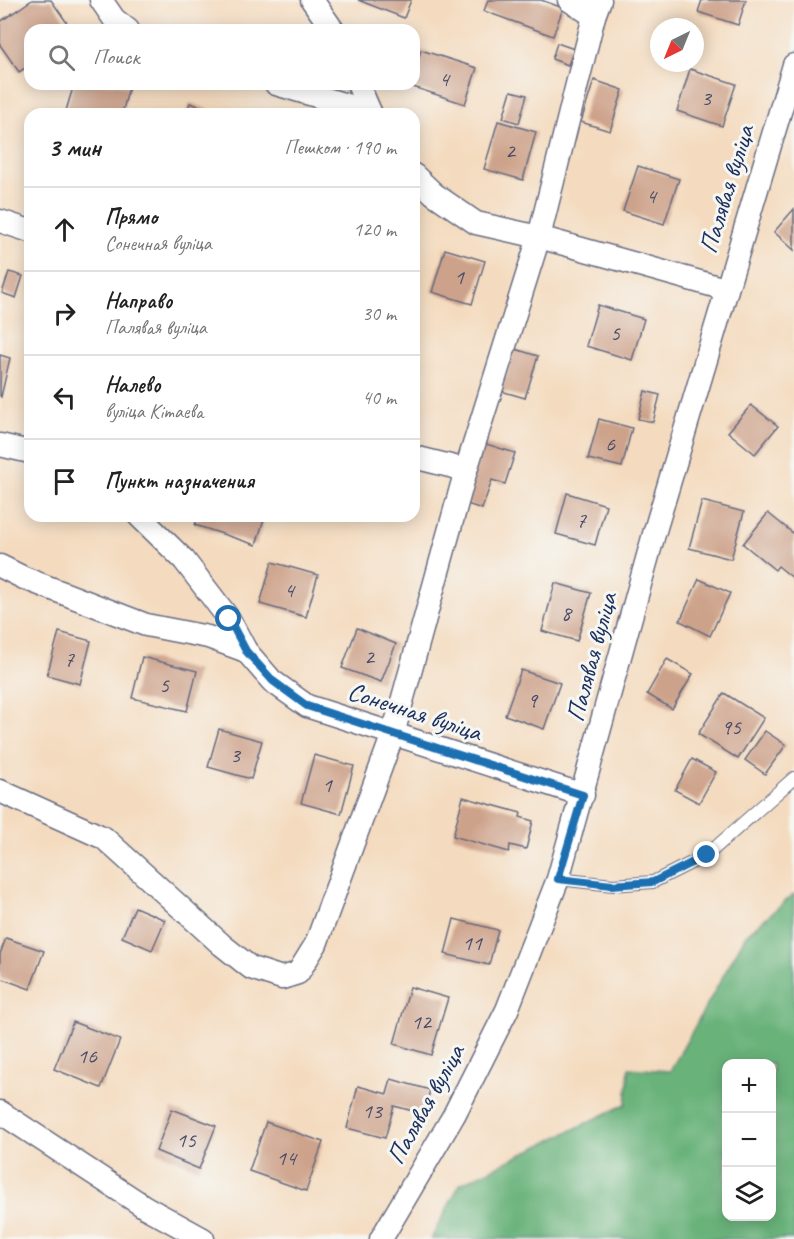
<!DOCTYPE html>
<html lang="ru">
<head>
<meta charset="utf-8">
<style>
  body { margin:0; font-family:Caveat,sans-serif; background:#f6f6f6; color:#222 }
  .controls { position:absolute; right:18px; bottom:18px; display:grid; overflow:hidden; border-radius:12px; box-shadow:0 3px 15px #0003 }
  .controls button { width:54px; height:54px; display:grid; place-items:center; padding:0; border:0; border-bottom:2px solid #e0e0e0; background:#fff; color:#222; font:30px sans-serif }
  .compass { position:absolute; left:650px; top:18px; width:54px; height:54px; border-radius:50%; background:#fff; box-shadow:0 3px 15px #0003; rotate:223deg }
  .stop { position:absolute; width:18px; height:18px; margin:-14px; border:4px solid #1f6fb2; border-radius:50%; background:#fff }
  .stop.end { background:#1f6fb2; border-color:#fff; box-shadow:0 2px 6px #0008 }
  .list { margin:0; padding:0; list-style:none }
  h2 { display:flex; justify-content:space-between; align-items:center; height:78px; margin:0; padding:0 24px; font-size:26px }
  h2 small { font-size:20px; font-weight:400; color:#767676 }
  .list li { display:grid; grid-template-columns:39px 1fr auto; gap:18px; align-items:center; box-sizing:border-box; height:84px; padding:0 24px; border-top:2px solid #e0e0e0 }
  .list b { display:block; font-size:22px; white-space:nowrap }
  .list p { margin:0; font-size:20px; white-space:nowrap; color:#767676 }
  .list em { font-size:20px; font-style:normal; color:#767676 }
  .icon { flex:none; width:33px; height:33px; fill:none; stroke:currentColor; stroke-width:2; stroke-linecap:round; stroke-linejoin:round }
  .map { position:relative; flex:none; width:794px; height:1239px; overflow:hidden }
  .search { position:absolute; background:#fff; box-shadow:0 3px 15px #0003; left:24px; top:24px; width:396px; height:66px; display:flex; align-items:center; gap:15px; box-sizing:border-box; padding:0 21px; border-radius:18px; color:#767676; font-size:22px }
  .panel { position:absolute; background:#fff; box-shadow:0 3px 15px #0003; left:24px; top:108px; width:396px; height:414px; border-radius:18px }
  .map>svg:first-child { display:block }
  .forest { fill:#69b27a; stroke:#42706c; stroke-width:1.5; fill-rule:evenodd }
  .building { fill:#cda28a }
  .lines { fill:none; stroke-linecap:round; stroke-linejoin:round }
  .service-casing { stroke:#676b80; stroke-width:14 }
  .minor-casing { stroke:#676b80; stroke-width:25 }
  .service { stroke:#fff; stroke-width:12 }
  .minor { stroke:#fff; stroke-width:22 }
  .route { stroke:#1f6fb2; stroke-width:8 }
  .labels { text-anchor:middle; stroke-width:6; stroke-linejoin:round; paint-order:stroke }
  .number-label { font-size:22px; fill:#484c69 }
  .street-label { font-size:26px; fill:#1b2f5e; stroke:#f6f6f2 }
</style>
</head>
<body>
<div class="map">
<svg width="794" height="1239" viewBox="0 0 794 1239">
  <rect width="100%" height="100%" fill="#f6f6f2"/>
  <filter id="ink" filterUnits="userSpaceOnUse"><feTurbulence type="fractalNoise" baseFrequency=".0167" numOctaves="2"/><feDisplacementMap in="SourceGraphic" scale="12" xChannelSelector="R" yChannelSelector="G"/><feConvolveMatrix kernelMatrix="1 2 1 2 8 2 1 2 1" color-interpolation-filters="sRGB"/></filter>
  <filter id="wash" filterUnits="userSpaceOnUse"><feTurbulence type="fractalNoise" baseFrequency=".008" numOctaves="4" result="noise"/><feDisplacementMap in="SourceGraphic" scale="24" xChannelSelector="R" yChannelSelector="G"/><feGaussianBlur stdDeviation="1.35" result="paint"/><feColorMatrix in="noise" values="0 0 0 0 0 0 0 0 0 0 0 0 0 0 0 0 0 1.4 0 .05"/><feComposite in="paint" operator="in"/></filter>
  <g filter="url(#wash)">
    <rect width="100%" height="100%" fill="#f4dbbf"/>
    <!-- forest -->
    <path class="forest" d="M794,894v345h-363l29,-55 166,-80 3,-36 41,3 76,-136zM726,1064h46v152h-46z"/>
    <g id="blocks">
      <!-- building -->
      <g class="building">
        <polygon points="32,0 51,0 72,30 30,30 30,65 19,72 0,45 0,22"/>
        <polygon points="358,0 411,0 404,18"/>
        <polygon points="488,0 541,0 563,8 553,36 484,11"/>
        <polygon points="702,0 746,0 738,25 698,12"/>
        <polygon points="557,43 574,49 568,65 552,59"/>
        <polygon points="421,50 477,68 465,104 410,86 410,84 414,84 414,73"/>
        <polygon points="690,69 736,84 722,126 677,111"/>
        <polygon points="594,80 623,90 610,131 581,122"/>
        <polygon points="74,84 119,84 129,87 122,114 65,114"/>
        <polygon points="511,91 527,95 519,123 503,118"/>
        <polygon points="190,103 221,114 186,114"/>
        <polygon points="498,121 536,132 523,180 484,169"/>
        <polygon points="638,166 679,179 664,224 623,211"/>
        <polygon points="794,209 794,250 774,232"/>
        <polygon points="445,249 485,261 472,304 432,292"/>
        <polygon points="9,272 23,276 16,298 2,293"/>
        <polygon points="598,305 644,319 632,360 586,346"/>
        <polygon points="515,349 538,356 525,398 501,391"/>
        <polygon points="0,355 10,358 1,397 0,396"/>
        <polygon points="645,391 660,395 653,422 638,419"/>
        <polygon points="751,405 778,426 755,454 728,432"/>
        <polygon points="599,419 632,428 622,467 588,459"/>
        <polygon points="483,443 515,453 505,484 492,480 482,509 464,503"/>
        <polygon points="567,493 606,505 595,545 556,534"/>
        <polygon points="702,501 744,512 731,559 689,548"/>
        <polygon points="768,513 794,534 794,579 778,566 775,570 743,544"/>
        <polygon points="198,516 265,516 256,545 195,525"/>
        <polygon points="272,562 318,575 306,617 260,604"/>
        <polygon points="699,579 730,593 710,636 680,621"/>
        <polygon points="555,583 591,593 577,641 542,631"/>
        <polygon points="357,628 396,644 381,682 342,668"/>
        <polygon points="59,632 91,641 80,684 47,675"/>
        <polygon points="142,657 197,671 187,711 132,698"/>
        <polygon points="667,659 693,674 672,709 647,694"/>
        <polygon points="521,670 560,683 544,729 505,715"/>
        <polygon points="724,693 764,718 738,759 698,734"/>
        <polygon points="219,729 262,741 251,779 208,767"/>
        <polygon points="765,731 786,745 765,774 745,760"/>
        <polygon points="314,755 354,766 341,814 301,803"/>
        <polygon points="692,759 716,772 699,803 675,790"/>
        <polygon points="463,797 521,813 520,817 533,821 526,849 510,845 509,852 453,836"/>
        <polygon points="135,907 165,920 152,950 122,937"/>
        <polygon points="454,919 498,930 489,965 445,954"/>
        <polygon points="6,938 44,951 30,989 0,978 0,954"/>
        <polygon points="410,987 448,998 431,1055 394,1044"/>
        <polygon points="73,1022 120,1040 101,1088 54,1069"/>
        <polygon points="391,1079 430,1090 424,1114 394,1106 385,1138 347,1128 358,1086 387,1094"/>
        <polygon points="172,1109 216,1126 199,1169 156,1151"/>
        <polygon points="266,1122 323,1142 306,1191 249,1171"/>
      </g>
    </g>
  </g>
  <g filter="url(#ink)">
    <use href="#blocks" fill-opacity="0" stroke="#676b80" stroke-width="1.5"/>
    <g class="lines">
      <defs>
        <polyline id="service" points="558,879 613,885 653,882 707,855 794,778"/>
        <g id="minor">
          <polyline points="101,0 114,19 128,30"/>
          <polyline points="312,0 333,30"/>
          <polyline points="569,0 594,16"/>
          <polyline points="276,84 370,112"/>
          <polyline points="358,84 371,114"/>
          <polyline points="414,175 434,194 476,223 539,237 725,289"/>
          <polyline points="0,221 30,231"/>
          <polyline points="0,445 30,452"/>
          <polyline points="414,457 466,470"/>
          <polyline points="139,516 184,560 229,619 246,651 272,681 307,706 583,795"/>
          <polyline points="0,566 24,578 146,625 208,637 246,651"/>
          <polyline points="0,791 104,838 222,945 251,968 282,978 298,973 316,944 393,734 466,470 539,237 594,16 600,0"/>
          <polyline points="0,1112 145,1207 203,1239"/>
          <polyline points="381,1239 454,1115 507,1010 558,879 654,534 794,65"/>
        </g>
      </defs>
      <!-- service casing -->
      <use href="#service" class="service-casing"/>
      <!-- minor casing -->
      <use href="#minor" class="minor-casing"/>
      <!-- service -->
      <use href="#service" class="service"/>
      <!-- minor -->
      <use href="#minor" class="minor"/>
    </g>
  </g>
  <g class="lines" filter="url(#ink)">
    <!-- route -->
    <polyline class="route" points="229,619 246,651 273,681 307,706 583,795 558,879 612,885 653,882 707,855"/>
  </g>
  <g class="labels">
    <!-- number labels -->
    <g class="number-label">
      <text x="444" y="86">4</text>
      <text x="706" y="105">3</text>
      <text x="510" y="158">2</text>
      <text x="651" y="203">4</text>
      <text x="459" y="284">1</text>
      <text x="615" y="340">5</text>
      <text x="610" y="451">6</text>
      <text x="581" y="527">7</text>
      <text x="289" y="597">4</text>
      <text x="566" y="620">8</text>
      <text x="369" y="664">2</text>
      <text x="69" y="666">7</text>
      <text x="164" y="692">5</text>
      <text x="532" y="707">9</text>
      <text x="731" y="734">95</text>
      <text x="235" y="762">3</text>
      <text x="327" y="792">1</text>
      <text x="472" y="950">11</text>
      <text x="421" y="1029">12</text>
      <text x="87" y="1063">16</text>
      <text x="372" y="1118">13</text>
      <text x="186" y="1147">15</text>
      <text x="286" y="1165">14</text>
    </g>
    <!-- street labels -->
    <g class="street-label">
      <text transform="translate(726 189) rotate(-73)" y="9">Палявая вуліца</text>
      <text transform="translate(591 657) rotate(-75)" y="9">Палявая вуліца</text>
      <text transform="translate(415 711) rotate(18)" y="9">Сонечная вуліца</text>
      <text transform="translate(425 1104) rotate(-61)" y="9">Палявая вуліца</text>
    </g>
  </g>
</svg>
<div class="controls">
<button>+</button>
<button>−</button>
<button><svg class="icon" aria-label="layers" viewBox="0 0 24 24"><path d="M12 4l9 5-9 5-9-5zM3 14l9 5 9-5"/></svg></button>
</div>
<svg class="compass" viewBox="-18 -18 36 36"><path d="M0-13l5 13h-10z" fill="#e53935"/><path d="M0 13l5-13h-10z" fill="#767676"/></svg>
<div class="stop" style="left:229px;top:619px"></div>
<div class="stop end" style="left:707px;top:855px"></div>
<div class="search"><svg class="icon" aria-label="search" viewBox="0 0 24 24"><circle cx="10" cy="10" r="6"/><path d="M15 15l6 6"/></svg>Поиск</div>
<section class="panel">
<h2>3 мин<small>Пешком · 190 m</small></h2>
<ul class="list">
<li><svg class="icon" aria-label="ahead" viewBox="0 0 24 24"><path d="M12 20V5M6 11l6-6 6 6"/></svg><div><b>Прямо</b><p>Сонечная вуліца</p></div><em>120 m</em></li>
<li><svg class="icon" aria-label="right" viewBox="0 0 24 24"><path d="M7 20v-9h11M14 6l5 5-5 5"/></svg><div><b>Направо</b><p>Палявая вуліца</p></div><em>30 m</em></li>
<li><svg class="icon" aria-label="left" viewBox="0 0 24 24"><path d="M17 20v-9H6M10 6l-5 5 5 5"/></svg><div><b>Налево</b><p>вуліца Кітаева</p></div><em>40 m</em></li>
<li><svg class="icon" aria-label="arrive" viewBox="0 0 24 24"><path d="M6 21V4h12l-3 4 3 4H6"/></svg><div><b>Пункт назначения</b></div></li>
</ul>
</section>
</div>
</body>
</html>
